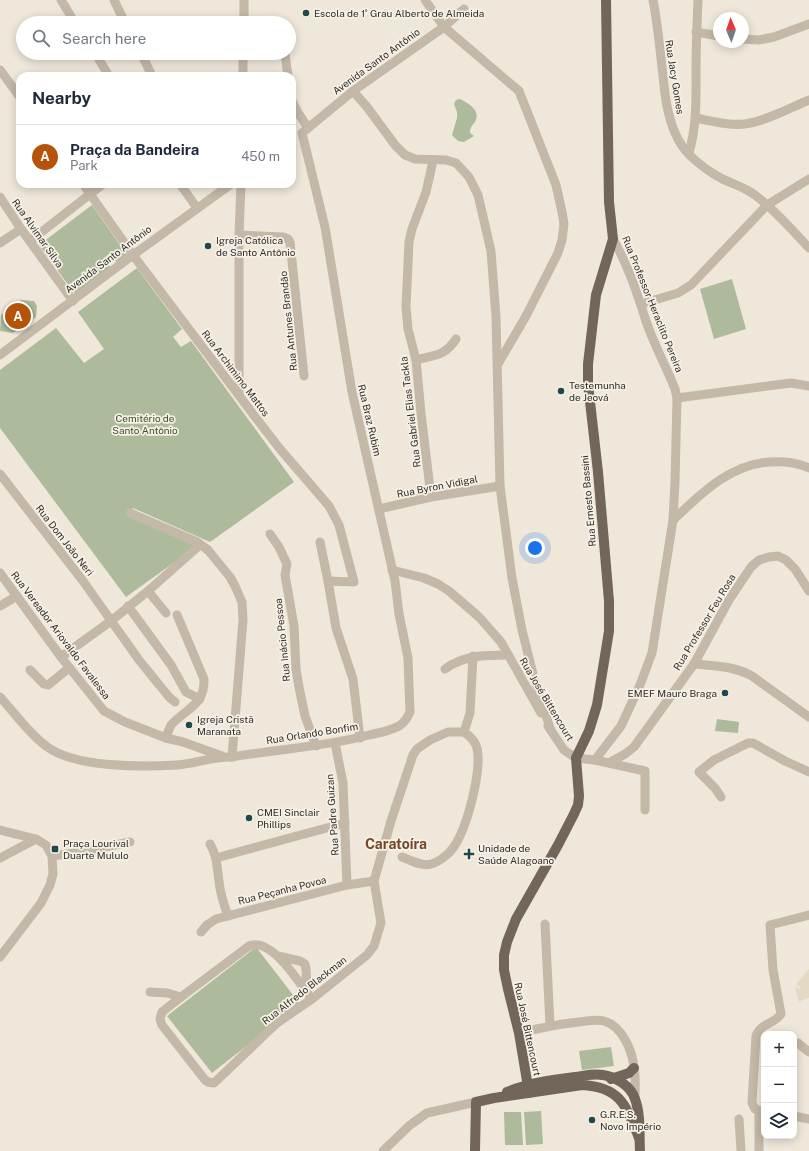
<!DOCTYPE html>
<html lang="en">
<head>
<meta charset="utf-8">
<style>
  body { margin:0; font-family:"Public Sans",sans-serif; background:#f2f2f3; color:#1f2937 }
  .controls { position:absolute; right:12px; bottom:12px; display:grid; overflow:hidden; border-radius:8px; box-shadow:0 2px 10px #0003 }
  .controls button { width:36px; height:36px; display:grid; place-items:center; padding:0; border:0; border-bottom:1px solid #e0e1e3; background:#fff; color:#1f2937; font:20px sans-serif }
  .compass { position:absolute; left:713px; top:12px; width:36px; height:36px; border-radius:50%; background:#fff; box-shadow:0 2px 10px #0003; rotate:358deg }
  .you { position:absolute; left:535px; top:548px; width:14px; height:14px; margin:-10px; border:3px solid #fff; border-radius:50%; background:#1a73e8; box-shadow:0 0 0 6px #1a73e833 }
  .badge { display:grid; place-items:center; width:26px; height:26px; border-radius:50%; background:#b45309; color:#fff; font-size:13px; font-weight:700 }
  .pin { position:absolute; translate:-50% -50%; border:2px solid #fff; box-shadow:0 1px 4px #0006 }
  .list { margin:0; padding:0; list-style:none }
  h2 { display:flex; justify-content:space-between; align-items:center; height:52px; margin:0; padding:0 16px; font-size:17px }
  h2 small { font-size:13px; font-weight:400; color:#747a83 }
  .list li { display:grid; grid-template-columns:26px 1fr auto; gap:12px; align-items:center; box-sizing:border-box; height:64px; padding:0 16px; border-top:1px solid #e0e1e3 }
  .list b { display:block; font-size:15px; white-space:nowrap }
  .list p { margin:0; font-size:13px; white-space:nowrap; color:#747a83 }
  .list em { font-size:13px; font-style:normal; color:#747a83 }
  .icon { flex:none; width:22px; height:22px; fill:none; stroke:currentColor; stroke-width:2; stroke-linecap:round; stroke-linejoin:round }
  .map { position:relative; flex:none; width:809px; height:1151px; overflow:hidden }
  .search { position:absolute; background:#fff; box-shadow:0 2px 10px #0003; left:16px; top:16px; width:280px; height:44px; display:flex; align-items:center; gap:10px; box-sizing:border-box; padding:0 14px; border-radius:22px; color:#747a83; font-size:15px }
  .panel { position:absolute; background:#fff; box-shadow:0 2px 10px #0003; left:16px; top:72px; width:280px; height:116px; border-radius:12px }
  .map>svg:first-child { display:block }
  .green { fill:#adbb9c }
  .plaza { fill:#e4d9c3 }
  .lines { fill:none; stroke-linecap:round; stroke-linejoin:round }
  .minor { stroke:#c4b8a8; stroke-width:9 }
  .major { stroke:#72655a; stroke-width:10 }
  .poi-dot { fill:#22464e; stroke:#f6f1e6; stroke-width:1.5 }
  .labels { text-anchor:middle; stroke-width:3.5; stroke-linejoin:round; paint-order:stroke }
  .poi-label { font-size:10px; fill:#322c27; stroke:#f6f1e6; text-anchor:start }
  .street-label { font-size:10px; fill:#322c27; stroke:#f6f1e6 }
  .park-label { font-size:10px; fill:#3e4d2e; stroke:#f6f1e6 }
  .district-label { font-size:14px; font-weight:bold; fill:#77452a; stroke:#f6f1e6 }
</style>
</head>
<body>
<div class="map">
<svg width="809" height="1151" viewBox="0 0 809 1151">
  <rect width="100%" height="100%" fill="#eee7da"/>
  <!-- green -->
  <g class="green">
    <path d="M459,99c8,3 23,11 16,23 -3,4 -5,5 -5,11l4,3 -10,6 -6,-1 -6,-6 5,-17v-6l-3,-8 2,-4z"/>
    <polygon points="92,205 129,258 119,266 110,253 104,258 113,271 77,297 39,245"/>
    <polygon points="137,268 182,329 173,337 181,347 191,341 294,482 210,542 133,508 128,515 197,546 126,597 0,428 0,370 56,328 84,363 104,349 78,312"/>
    <polygon points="732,279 746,329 714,339 700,289"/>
    <polygon points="21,300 34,301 37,306 36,317 13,333 0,331 1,315"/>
    <polygon points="717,719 739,722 738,733 715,731"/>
    <polygon points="256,947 300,1004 212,1073 167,1016"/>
    <polygon points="611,1047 614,1066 582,1070 579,1051"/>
    <polygon points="541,1111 543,1144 526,1145 524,1112"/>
    <polygon points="504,1112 521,1112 523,1145 505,1145"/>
  </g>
  <!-- plaza -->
  <polygon class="plaza" points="809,969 809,998 806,998 799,1002 795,989 795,987 800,989 800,987 796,984"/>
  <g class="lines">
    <!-- minor -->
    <g class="minor">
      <polyline points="61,0 75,23"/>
      <polyline points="114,0 125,23"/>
      <polyline points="425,0 444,27 519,91 556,185 562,212 564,224 562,240 558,253 526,316 498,364"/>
      <path d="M653,0c5,25 7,51 10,76 2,22 5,45 16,65 8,14 24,27 38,35 12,7 26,10 38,19 20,15 37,35 54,53"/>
      <polyline points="244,23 244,0"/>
      <polyline points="696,32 719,36"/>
      <polyline points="743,39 759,40 774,37 809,24"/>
      <polyline points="95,53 109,76"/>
      <polyline points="141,53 152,76"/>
      <polyline points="285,54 288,76"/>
      <polyline points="0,70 20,97"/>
      <polyline points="243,76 243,53"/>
      <polyline points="353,91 367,107 395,145 405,155 415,159 446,160 456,163 469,177 478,195 491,251 496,317 500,486 512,578 522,630 534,678 551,731"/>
      <polyline points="292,101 297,111 308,128"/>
      <path d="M696,118c16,3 33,8 49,6 21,-3 45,-16 64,-24"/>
      <path d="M689,153c8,-29 7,-52 7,-82 0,-24 1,-47 2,-71"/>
      <polyline points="83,184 133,255 256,418 280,449 329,506 339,525 354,582 328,581"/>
      <polyline points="180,184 197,208"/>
      <polyline points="0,197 21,229 73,301"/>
      <polyline points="239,235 283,237 288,239 290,242 304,376"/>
      <polyline points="30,241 103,184"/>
      <polyline points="0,243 21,229"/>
      <polyline points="641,304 678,293 691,285 767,205 809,179"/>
      <polyline points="0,355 133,255 231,184"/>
      <path d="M416,360c19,-5 29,-4 40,-21"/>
      <polyline points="239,395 239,235 241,184"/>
      <polyline points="677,398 791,383 809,386"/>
      <polyline points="0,474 83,581 139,660 169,697 175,702"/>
      <polyline points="431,497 421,413 416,360 408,329 406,307 409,242 412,229 426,192 433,161"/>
      <polyline points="379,509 431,497 500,486"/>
      <polyline points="130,513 197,542 208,550 230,577 235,586 242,602 243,620 232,757"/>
      <path d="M673,520c28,-26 57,-56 97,-58 15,-1 26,0 39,6"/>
      <polyline points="270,534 279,547 287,564 285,575 294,626 296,669 299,687 305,716 316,746"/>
      <polyline points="320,542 328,581 336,628 353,679 360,738"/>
      <polyline points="392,570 424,578 438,584 449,591 479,617 501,642 541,713"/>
      <polyline points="0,573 61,657 104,711 125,722 166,738 183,742 222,756"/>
      <polyline points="148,591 166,613"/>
      <polyline points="0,606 17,596"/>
      <polyline points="128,606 171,665 186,692 200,699"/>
      <polyline points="61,657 111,621 148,591 200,545"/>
      <path d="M694,664c21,2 40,2 58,12l57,41"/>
      <path d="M445,669c19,-14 40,-14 63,-14"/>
      <polyline points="30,670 44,684 48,685 69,668"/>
      <path d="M0,697c15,16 28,36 46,49 28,22 97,21 131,19 19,-1 36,-9 55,-8 46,-8 92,-10 137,-22 10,-2 21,-4 30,-9 6,-4 8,-8 11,-14l-2,-54 -9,-44 -4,-33 -43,-189 -27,-165 -23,-94 51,-42 91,-64 20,-18"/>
      <polyline points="548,726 564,750 576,758 595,760 645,771 645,810"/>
      <polyline points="464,732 470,713 473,656"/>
      <path d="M166,738c2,-5 3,-11 6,-14 15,-16 33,-19 32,-45l-27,-64"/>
      <polyline points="335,743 343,783 347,885"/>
      <path d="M595,760l26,-34 19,-41 12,-32 21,-133 2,-38 2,-84 -2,-9c-9,-23 -21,-44 -29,-68 -9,-28 -18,-56 -33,-82"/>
      <polyline points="609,763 625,754 634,747 694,664 729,600 751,567 759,560 769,557 778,556 786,560 795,569 809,591"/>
      <polyline points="721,797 715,788 699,772 714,760 748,743 753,743 785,761 809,772"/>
      <polyline points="0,830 36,839 46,845 52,856 53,874 50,885 41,903 0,957"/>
      <path d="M210,844c7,11 7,24 9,37 1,12 5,24 9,35"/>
      <polyline points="52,856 74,853 130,842"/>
      <path d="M402,857c8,3 20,10 29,7 8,-2 18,-10 22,-16 14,-19 29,-77 24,-100 -2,-7 -7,-12 -13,-16"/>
      <polyline points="0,858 36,839"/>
      <polyline points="216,858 345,823"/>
      <polyline points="545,924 550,1025"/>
      <polyline points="201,932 207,925 216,919 347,885 374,881"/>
      <polyline points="278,956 300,961 305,964 306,969 307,993"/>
      <polyline points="150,992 167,993 181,997"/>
      <path d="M312,999c-13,-15 -40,-63 -63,-53l-68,51 -19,15 -2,7 2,6 43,55 3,2 6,1 63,-60 32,-22 3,-2 55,-44 7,-9 7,-23 -7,-42 17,-60 22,-66 4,-6 13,-9 18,-8h16"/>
      <path d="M519,1033c21,-5 39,-9 60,-11 8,-1 17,-3 25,-1 18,5 28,29 30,46 2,11 1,21 1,31"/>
      <polyline points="798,1043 809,1052"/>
      <polyline points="759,1111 759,1151"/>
      <path d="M764,1112l-9,-3 -3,-6 4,-67c4,-13 19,-12 25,-22l-8,-44 -3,-45 39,-10"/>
      <polyline points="794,1116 809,1119"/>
      <polyline points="739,1119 741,1151"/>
      <polyline points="383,1151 410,1125 427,1113 476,1102"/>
    </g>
    <!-- major -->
    <g class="major">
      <polyline points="611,1079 629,1073 634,1068"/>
      <path d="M507,1092c22,-9 45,-12 68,-15 9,-1 19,-4 28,-2 13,2 28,11 32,24 6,16 4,35 5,52"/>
      <polyline points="529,1093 519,1033 508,989 504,970 504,955 507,942 516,919 558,845 574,814 578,805 579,796 576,758 589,731 597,705 609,631 609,601 598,472 588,384 588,364 596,295 613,239 609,202 606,0"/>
      <path d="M475,1151l1,-49 18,-4 88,-13c39,2 44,21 57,53"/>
    </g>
  </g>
  <!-- markers -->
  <g class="poi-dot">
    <circle cx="306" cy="13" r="4"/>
    <circle cx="208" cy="246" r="4"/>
    <circle cx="561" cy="391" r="4"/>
    <circle cx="725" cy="693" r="4"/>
    <circle cx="189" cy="725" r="4"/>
    <circle cx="249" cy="818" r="4"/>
    <rect x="51" y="845" width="8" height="8" rx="2"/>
    <path d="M467 848h4v4h4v4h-4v4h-4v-4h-4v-4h4z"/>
    <circle cx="592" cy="1120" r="4"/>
  </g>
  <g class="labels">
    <!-- poi labels -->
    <g class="poi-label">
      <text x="314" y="17">Escola de 1˚ Grau Alberto de Almeida</text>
      <text x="216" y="244">Igreja Católica<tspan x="216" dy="12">de Santo Antônio</tspan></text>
      <text x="569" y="389">Testemunha<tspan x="569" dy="12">de Jeová</tspan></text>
      <text x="717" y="697" text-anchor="end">EMEF Mauro Braga</text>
      <text x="197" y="723">Igreja Cristã<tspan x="197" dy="12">Maranata</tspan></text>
      <text x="257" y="816">CMEI Sinclair<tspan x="257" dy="12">Phillips</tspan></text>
      <text x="63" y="847">Praça Lourival<tspan x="63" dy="12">Duarte Mululo</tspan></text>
      <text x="478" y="852">Unidade de<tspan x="478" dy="12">Saúde Alagoano</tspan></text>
      <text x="600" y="1118">G.R.E.S.<tspan x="600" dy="12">Novo Império</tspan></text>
    </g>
    <!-- street labels -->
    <g class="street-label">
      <text transform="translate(376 61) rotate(-36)" y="4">Avenida Santo Antônio</text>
      <text transform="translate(675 77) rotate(81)" y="4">Rua Jacy Gomes</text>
      <text transform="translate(38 233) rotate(55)" y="4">Rua Alvimar Silva</text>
      <text transform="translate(108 259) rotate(-37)" y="4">Avenida Santo Antônio</text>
      <text transform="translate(653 304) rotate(68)" y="4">Rua Professor Heraclito Pereira</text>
      <text transform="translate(288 321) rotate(-96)" y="4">Rua Antunes Brandão</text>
      <text transform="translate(236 373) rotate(53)" y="4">Rua Archimimo Mattos</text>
      <text transform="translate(410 412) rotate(-97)" y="4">Rua Gabriel Elias Tackla</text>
      <text transform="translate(370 420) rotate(77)" y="4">Rua Braz Rubim</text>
      <text transform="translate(437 486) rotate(-11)" y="4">Rua Byron Vidigal</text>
      <text transform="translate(588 501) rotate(-95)" y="4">Rua Ernesto Bassini</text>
      <text transform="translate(65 540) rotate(52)" y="4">Rua Dom João Neri</text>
      <text transform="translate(704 622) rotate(-59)" y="4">Rua Professor Feu Rosa</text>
      <text transform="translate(61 635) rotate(53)" y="4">Rua Vereador Ariovaldo Favalessa</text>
      <text transform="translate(282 640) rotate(-96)" y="4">Rua Inácio Pessoa</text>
      <text transform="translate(547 699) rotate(59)" y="4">Rua José Bittencourt</text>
      <text transform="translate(312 733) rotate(-9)" y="4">Rua Orlando Bonfim</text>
      <text transform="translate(332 815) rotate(-94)" y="4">Rua Padre Guizan</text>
      <text transform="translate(282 890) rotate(-14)" y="4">Rua Peçanha Povoa</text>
      <text transform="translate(304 990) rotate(-38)" y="4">Rua Alfredo Blackman</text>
      <text transform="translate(528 1029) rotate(78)" y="4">Rua José Bittencourt</text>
    </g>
    <!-- park labels -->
    <g class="park-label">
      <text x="145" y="422">Cemitério de<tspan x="145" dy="12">Santo Antônio</tspan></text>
    </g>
    <!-- district labels -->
    <g class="district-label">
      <text x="396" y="849">Caratoíra</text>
    </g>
  </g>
</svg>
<div class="controls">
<button>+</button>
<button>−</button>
<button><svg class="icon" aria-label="layers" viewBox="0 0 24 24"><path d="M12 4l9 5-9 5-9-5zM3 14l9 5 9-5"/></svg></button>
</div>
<svg class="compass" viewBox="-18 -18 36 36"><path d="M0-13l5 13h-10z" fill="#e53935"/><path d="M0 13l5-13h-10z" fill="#747a83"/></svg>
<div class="you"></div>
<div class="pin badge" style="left:18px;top:316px">A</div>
<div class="search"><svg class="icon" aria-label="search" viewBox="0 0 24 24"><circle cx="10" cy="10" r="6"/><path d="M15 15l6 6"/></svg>Search here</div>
<section class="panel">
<h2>Nearby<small></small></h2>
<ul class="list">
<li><span class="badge">A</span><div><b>Praça da Bandeira</b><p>Park</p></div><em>450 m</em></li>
</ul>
</section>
</div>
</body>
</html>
